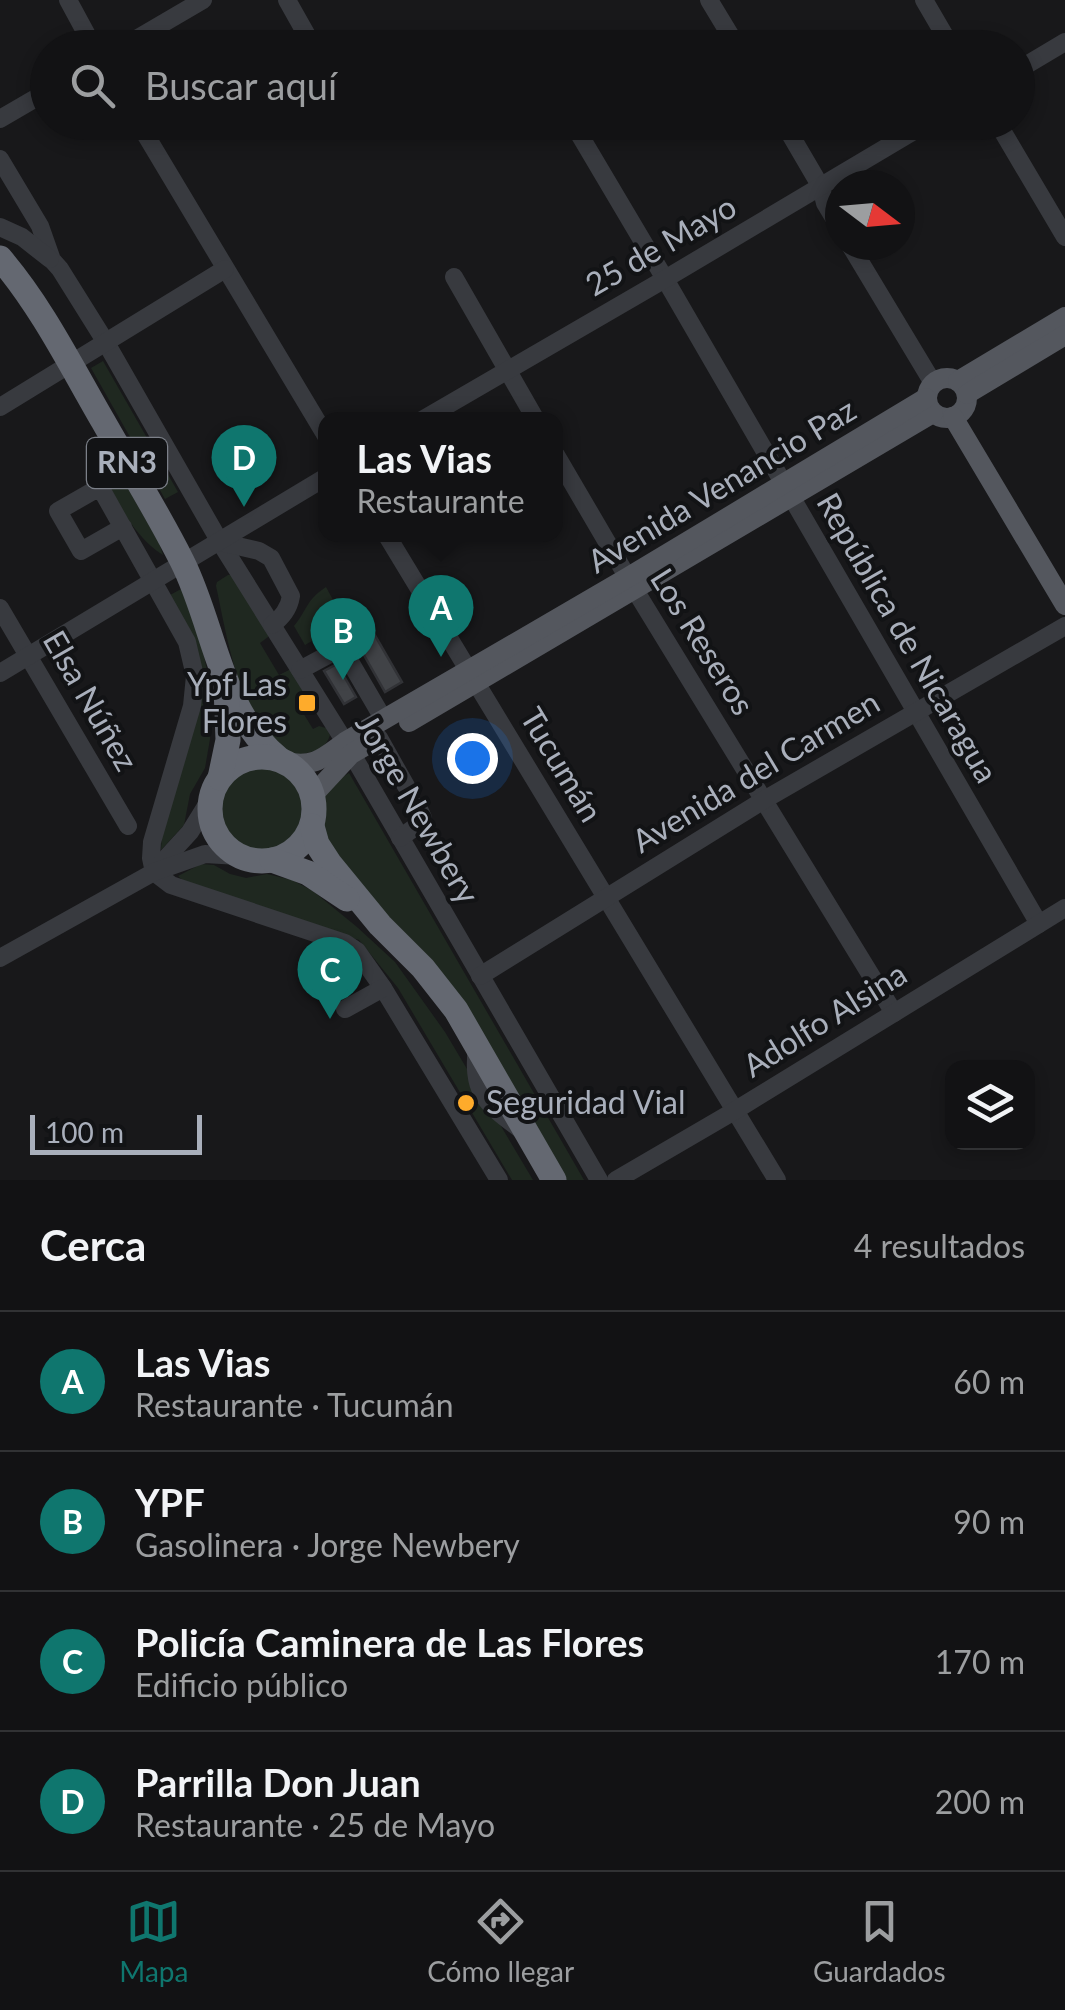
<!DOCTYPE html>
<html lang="es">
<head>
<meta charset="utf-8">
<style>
  body { margin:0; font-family:Lato,sans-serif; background:#1f2022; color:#f1f3f6 }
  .controls { position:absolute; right:30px; bottom:30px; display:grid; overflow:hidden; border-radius:20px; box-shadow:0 5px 15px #0003 }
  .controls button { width:90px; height:90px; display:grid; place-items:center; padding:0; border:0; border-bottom:2px solid #313234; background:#121214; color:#f1f3f6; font:50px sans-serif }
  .compass { position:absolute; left:825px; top:170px; width:90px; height:90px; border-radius:50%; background:#121214; box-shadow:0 5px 15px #0003; rotate:106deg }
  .scale { position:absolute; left:30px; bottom:25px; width:172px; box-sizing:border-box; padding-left:10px; border:5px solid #a9afbb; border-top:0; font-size:28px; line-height:35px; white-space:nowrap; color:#a9afbb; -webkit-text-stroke:8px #121315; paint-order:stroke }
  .you { position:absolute; left:472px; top:758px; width:35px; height:35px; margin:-25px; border:8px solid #fff; border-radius:50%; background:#1a73e8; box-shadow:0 0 0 15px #1a73e833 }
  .badge { display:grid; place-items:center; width:65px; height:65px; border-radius:50%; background:#0f766e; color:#fff; font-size:32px; font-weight:700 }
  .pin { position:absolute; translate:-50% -82px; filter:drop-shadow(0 2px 5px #0008) }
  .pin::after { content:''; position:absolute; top:52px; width:35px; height:30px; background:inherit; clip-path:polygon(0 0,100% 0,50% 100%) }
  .popup { position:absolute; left:318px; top:412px; width:245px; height:130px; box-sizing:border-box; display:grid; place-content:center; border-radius:20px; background:#121214; filter:drop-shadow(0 2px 8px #0005); font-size:32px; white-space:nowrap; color:#9c9ea0 }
  .popup b { font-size:38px; color:#f1f3f6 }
  .popup::after { content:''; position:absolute; left:50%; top:100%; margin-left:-20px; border:20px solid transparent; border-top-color:#121214 }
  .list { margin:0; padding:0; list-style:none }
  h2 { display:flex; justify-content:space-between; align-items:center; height:130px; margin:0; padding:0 40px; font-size:42px }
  h2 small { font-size:32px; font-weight:400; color:#9c9ea0 }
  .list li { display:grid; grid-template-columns:65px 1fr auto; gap:30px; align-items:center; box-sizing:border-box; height:140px; padding:0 40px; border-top:2px solid #313234 }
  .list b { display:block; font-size:38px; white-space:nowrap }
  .list p { margin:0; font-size:32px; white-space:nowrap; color:#9c9ea0 }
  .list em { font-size:32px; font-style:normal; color:#9c9ea0 }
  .icon { flex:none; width:55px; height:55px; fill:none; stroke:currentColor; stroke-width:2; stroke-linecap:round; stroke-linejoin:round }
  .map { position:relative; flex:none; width:1065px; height:1180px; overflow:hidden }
  .search { position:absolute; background:#121214; box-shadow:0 5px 15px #0003; left:30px; right:30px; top:30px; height:110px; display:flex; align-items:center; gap:25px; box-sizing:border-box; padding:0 35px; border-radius:55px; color:#9c9ea0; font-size:38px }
  .sheet { height:690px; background:#121214 }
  nav { display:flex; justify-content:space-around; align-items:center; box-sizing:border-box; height:140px; border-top:2px solid #313234; background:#121214; font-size:28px; color:#9c9ea0 }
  nav a { display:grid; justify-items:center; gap:5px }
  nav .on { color:#0f766e }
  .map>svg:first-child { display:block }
  .green { fill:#1f2820 }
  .building { fill:#414347; stroke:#313236; stroke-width:2.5 }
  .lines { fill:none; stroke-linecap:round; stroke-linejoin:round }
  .minor { stroke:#383a3f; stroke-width:18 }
  .major { stroke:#54575e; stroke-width:20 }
  .highway { stroke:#646871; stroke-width:25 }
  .poi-dot { fill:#feab2b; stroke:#121315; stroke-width:4 }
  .labels { text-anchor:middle; stroke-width:8; stroke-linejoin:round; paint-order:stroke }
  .shield { fill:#121315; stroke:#7c8089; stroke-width:2.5 }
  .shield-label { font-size:30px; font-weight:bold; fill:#a9afbb }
  .street-label { font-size:32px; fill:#a9afbb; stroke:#121315 }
  .poi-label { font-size:32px; fill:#a9afbb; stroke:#121315; text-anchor:end }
</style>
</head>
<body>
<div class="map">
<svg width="1065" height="1180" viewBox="0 0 1065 1180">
  <rect width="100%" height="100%" fill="#18181a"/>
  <!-- green -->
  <g class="green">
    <polygon points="103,361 178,492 165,499 91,368"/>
    <path d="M113,462l46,81 4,12c-27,-16 -49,-57 -65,-84z"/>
    <path d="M228,575h7l34,56 -1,6 -8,6 19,32 12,-6 16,24 -12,7 18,29 6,-3 7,2 4,7c-3,11 -12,16 -23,18 -61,16 -82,-128 -91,-167l1,-4z"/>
    <path d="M326,587l19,35 -40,23 -11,-19c14,-17 12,-26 32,-39z"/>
    <polygon points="183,588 198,625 209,681 210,739 205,768 190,794 184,825 161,850 162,835 198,707 170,595"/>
    <circle cx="261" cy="809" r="41"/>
    <path d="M349,773l235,407h-22l-233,-326c-6,-20 -16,-47 -1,-66 5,-6 15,-11 21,-15z"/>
    <polygon points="201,864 214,865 230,874 246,878 267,874 292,880 313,891 357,927 395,962 445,1032 533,1180 512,1180 398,988 359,940 188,885 178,876"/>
  </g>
  <!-- building -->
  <g class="building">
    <polygon points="373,632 402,682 385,692 356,641"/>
    <polygon points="337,664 356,697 344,704 324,671"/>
  </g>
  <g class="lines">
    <!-- minor -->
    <g class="minor">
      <polyline points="68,0 94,48"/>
      <polyline points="287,0 314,48"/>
      <polyline points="709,0 738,48"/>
      <polyline points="924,0 952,48"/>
      <polyline points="121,48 203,0"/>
      <polyline points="1018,70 1065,42"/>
      <polyline points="0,119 48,91"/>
      <polyline points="138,122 326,436"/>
      <polyline points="572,122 665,279 1039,924"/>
      <polyline points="783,122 821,187 825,203 840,228"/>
      <polyline points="997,122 1065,237"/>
      <polyline points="0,159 40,226 52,260 60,269 105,341 220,542 345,742 599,1180"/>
      <polyline points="0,227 22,237 50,259"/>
      <polyline points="850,245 933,383"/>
      <polyline points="454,277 536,420"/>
      <polyline points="0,407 225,269"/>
      <polyline points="422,420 665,279 929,122"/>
      <polyline points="556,455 635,590 894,1013"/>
      <polyline points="123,527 81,551 58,511 100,487 187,642 195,676 192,706 152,842 151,858 154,872 171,885 345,943 357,951 383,988 499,1180"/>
      <polyline points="386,534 777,1180"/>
      <path d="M220,542l39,9 12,7 20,38c-2,13 -9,21 -19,29"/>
      <polyline points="0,608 128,826"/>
      <polyline points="300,670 339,649 345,653 384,720"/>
      <polyline points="0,673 326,477"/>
      <polyline points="379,738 406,786"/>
      <polyline points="400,838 422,822 423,818 418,807"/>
      <polyline points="157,868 190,832 211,798"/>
      <polyline points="0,958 154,872 205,854 239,856"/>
      <polyline points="480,976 764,800 1065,626"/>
      <polyline points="345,1009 383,988"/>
      <path d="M477,1044c-5,47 5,57 43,85"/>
      <polyline points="616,1180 736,1110 1065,908"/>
    </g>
    <!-- major -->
    <g class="major">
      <circle cx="947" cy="398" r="20"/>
      <polyline points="958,381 1065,317"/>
      <polyline points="967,394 1065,335"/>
      <polyline points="953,417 1065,605"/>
      <polyline points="409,722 933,413"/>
      <path d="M286,762c28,6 37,-4 59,-20l282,-164 299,-180"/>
      <polyline points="313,795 351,754 370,743"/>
    </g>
    <!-- highway -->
    <g class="highway">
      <path d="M0,258c42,49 71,108 103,163 26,46 55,92 79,140 33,65 37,149 97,198"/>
      <circle cx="262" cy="809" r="52"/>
      <polyline points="220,778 228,740 226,687"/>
      <polyline points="312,826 317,844 330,864 380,925 423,968 456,1010 554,1180"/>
      <polyline points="272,860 308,873 347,899"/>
    </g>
  </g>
  <!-- markers -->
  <g class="poi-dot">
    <rect x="297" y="693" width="20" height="20" rx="5"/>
    <circle cx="466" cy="1103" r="10"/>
  </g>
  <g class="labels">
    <!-- shield labels -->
    <rect class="shield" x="87" y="438" width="80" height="50" rx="8"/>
    <g class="shield-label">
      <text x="127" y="473">RN3</text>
    </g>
    <!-- street labels -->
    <g class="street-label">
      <text transform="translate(661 246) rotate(-30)" y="11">25 de Mayo</text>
      <text transform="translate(722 486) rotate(-31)" y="11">Avenida Venancio Paz</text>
      <text transform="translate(907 638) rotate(60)" y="11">República de Nicaragua</text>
      <text transform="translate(702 642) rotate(58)" y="11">Los Reseros</text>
      <text transform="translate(90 701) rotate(60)" y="11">Elsa Núñez</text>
      <text transform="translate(561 765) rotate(59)" y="11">Tucumán</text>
      <text transform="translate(756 772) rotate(-31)" y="11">Avenida del Carmen</text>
      <text transform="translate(417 809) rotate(60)" y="11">Jorge Newbery</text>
      <text transform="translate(825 1020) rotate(-32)" y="11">Adolfo Alsina</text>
    </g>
    <!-- poi labels -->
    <g class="poi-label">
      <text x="287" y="696">Ypf Las<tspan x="287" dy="37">Flores</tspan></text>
      <text x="486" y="1114" text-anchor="start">Seguridad Vial</text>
    </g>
  </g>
</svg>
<div class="controls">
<button><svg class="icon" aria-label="layers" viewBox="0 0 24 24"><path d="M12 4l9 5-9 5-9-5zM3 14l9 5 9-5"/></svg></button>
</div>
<svg class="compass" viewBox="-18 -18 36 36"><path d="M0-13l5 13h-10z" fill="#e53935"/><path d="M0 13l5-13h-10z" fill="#9c9ea0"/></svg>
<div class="scale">100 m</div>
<div class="you"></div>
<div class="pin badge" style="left:441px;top:657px">A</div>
<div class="popup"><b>Las Vias</b>Restaurante</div>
<div class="pin badge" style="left:343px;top:680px">B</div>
<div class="pin badge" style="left:330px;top:1019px">C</div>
<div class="pin badge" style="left:244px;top:507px">D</div>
<div class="search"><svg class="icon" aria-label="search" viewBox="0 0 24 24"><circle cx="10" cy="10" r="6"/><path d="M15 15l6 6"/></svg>Buscar aquí</div>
</div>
<section class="sheet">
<h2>Cerca<small>4 resultados</small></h2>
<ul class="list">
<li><span class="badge">A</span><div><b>Las Vias</b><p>Restaurante · Tucumán</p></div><em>60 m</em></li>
<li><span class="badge">B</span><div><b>YPF</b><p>Gasolinera · Jorge Newbery</p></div><em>90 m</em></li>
<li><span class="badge">C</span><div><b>Policía Caminera de Las Flores</b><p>Edificio público</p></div><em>170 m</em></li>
<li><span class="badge">D</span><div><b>Parrilla Don Juan</b><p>Restaurante · 25 de Mayo</p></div><em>200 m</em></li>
</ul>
</section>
<nav>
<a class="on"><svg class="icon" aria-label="map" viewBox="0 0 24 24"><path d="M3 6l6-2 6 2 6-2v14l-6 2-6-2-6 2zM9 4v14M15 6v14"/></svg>Mapa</a>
<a><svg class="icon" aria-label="directions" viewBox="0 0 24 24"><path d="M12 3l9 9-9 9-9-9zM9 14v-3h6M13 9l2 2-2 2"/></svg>Cómo llegar</a>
<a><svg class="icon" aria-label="saved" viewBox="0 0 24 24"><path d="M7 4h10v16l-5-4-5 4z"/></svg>Guardados</a>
</nav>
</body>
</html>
